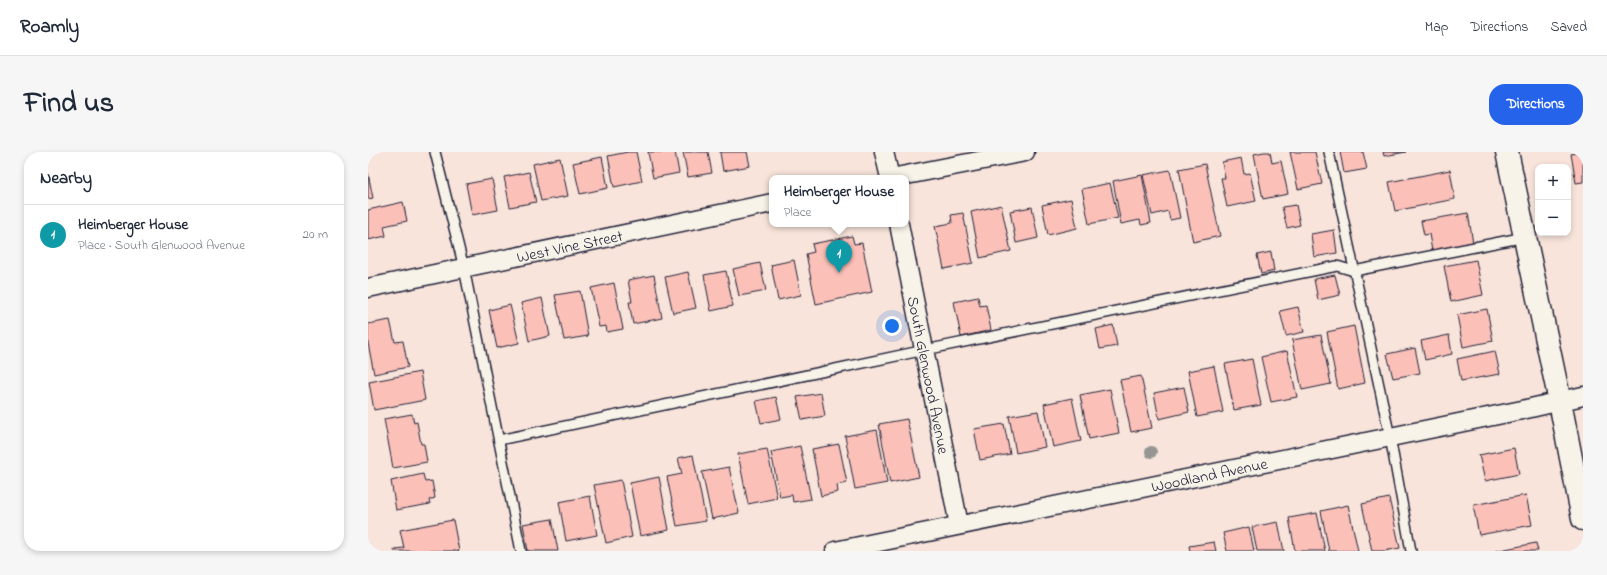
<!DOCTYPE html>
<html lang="en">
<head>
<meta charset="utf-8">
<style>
  body { margin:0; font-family:"Indie Flower",sans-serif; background:#f6f6f7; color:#1f2937 }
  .controls { position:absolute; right:12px; top:12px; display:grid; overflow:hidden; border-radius:8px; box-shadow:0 2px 6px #0003 }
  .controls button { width:36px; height:36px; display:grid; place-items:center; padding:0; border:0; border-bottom:1px solid #e0e1e3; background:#fff; color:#1f2937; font:20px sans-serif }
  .you { position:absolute; left:524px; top:174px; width:14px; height:14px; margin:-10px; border:3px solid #fff; border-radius:50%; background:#1a73e8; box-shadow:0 0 0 6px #1a73e833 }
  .badge { display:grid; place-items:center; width:26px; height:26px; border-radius:50%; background:#2563eb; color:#fff; font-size:13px; font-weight:700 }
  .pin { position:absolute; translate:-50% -33px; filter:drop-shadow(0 1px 2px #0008) }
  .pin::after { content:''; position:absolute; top:21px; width:14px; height:12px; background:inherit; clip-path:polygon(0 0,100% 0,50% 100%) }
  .popup { position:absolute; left:401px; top:23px; width:140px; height:52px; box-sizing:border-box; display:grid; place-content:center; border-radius:8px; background:#fff; filter:drop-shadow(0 1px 3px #0005); font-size:13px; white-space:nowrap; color:#747a83 }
  .popup b { font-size:15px; color:#1f2937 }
  .popup::after { content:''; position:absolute; left:50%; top:100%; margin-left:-8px; border:8px solid transparent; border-top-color:#fff }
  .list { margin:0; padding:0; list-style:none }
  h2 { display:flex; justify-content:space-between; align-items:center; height:52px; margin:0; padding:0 16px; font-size:17px }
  h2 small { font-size:13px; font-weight:400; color:#747a83 }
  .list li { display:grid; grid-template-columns:26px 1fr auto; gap:12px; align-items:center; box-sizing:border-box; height:60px; padding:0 16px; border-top:1px solid #e0e1e3 }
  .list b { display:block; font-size:15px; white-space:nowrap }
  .list p { margin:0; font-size:13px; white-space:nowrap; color:#747a83 }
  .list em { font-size:13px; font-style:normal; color:#747a83 }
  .map { position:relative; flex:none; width:1215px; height:399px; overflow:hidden; border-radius:16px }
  header { display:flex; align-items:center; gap:24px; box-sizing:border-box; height:56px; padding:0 20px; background:#fff; border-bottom:1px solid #e0e1e3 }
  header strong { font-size:19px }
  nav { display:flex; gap:22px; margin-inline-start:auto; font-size:14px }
  .intro { display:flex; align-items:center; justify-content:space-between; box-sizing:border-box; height:96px; padding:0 24px }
  h1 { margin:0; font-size:28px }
  .button { padding:10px 18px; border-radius:16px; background:#2563eb; color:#fff; font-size:14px; font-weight:700 }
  main { display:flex; gap:24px; padding:0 24px }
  aside { flex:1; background:#fff; border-radius:16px; box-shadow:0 2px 6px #0003 }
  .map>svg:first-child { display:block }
  .building { fill:#fbc0b8; stroke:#22223b }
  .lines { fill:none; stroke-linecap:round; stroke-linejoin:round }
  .service-casing { stroke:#22223b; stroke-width:12 }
  .minor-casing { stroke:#22223b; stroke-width:21 }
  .secondary-casing { stroke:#22223b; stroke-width:25 }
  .service { stroke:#f7f3e8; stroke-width:9 }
  .minor { stroke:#f7f3e8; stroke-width:18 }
  .secondary { stroke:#f7f3e8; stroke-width:22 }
  .tree { fill:#969594 }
  .labels { text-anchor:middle; stroke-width:3; stroke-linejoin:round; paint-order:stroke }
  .street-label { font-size:16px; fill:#22223b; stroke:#f7f3e8 }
</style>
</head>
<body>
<header>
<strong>Roamly</strong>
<nav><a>Map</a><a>Directions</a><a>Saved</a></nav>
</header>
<div class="intro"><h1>Find us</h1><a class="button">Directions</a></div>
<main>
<aside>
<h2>Nearby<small></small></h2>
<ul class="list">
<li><span class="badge" style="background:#0f9aa8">1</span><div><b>Heimberger House</b><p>Place · South Glenwood Avenue</p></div><em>20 m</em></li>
</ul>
</aside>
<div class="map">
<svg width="1215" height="399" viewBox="0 0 1215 399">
  <rect width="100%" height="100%" fill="#f8e4da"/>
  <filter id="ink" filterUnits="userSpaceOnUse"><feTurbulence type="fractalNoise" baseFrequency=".025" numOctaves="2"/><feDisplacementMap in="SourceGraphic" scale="8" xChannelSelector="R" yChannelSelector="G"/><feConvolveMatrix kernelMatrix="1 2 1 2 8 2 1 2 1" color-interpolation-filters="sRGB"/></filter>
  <g filter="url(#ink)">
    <!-- building -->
    <g class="building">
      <polygon points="260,0 268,0 274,29 246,35 240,4"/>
      <polygon points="280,0 307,0 311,21 285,26"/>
      <polygon points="315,0 340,0 344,21 320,25"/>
      <polygon points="352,0 379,0 382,14 355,19"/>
      <polygon points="896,0 902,0 904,11 913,9 920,42 895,47 886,2"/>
      <polygon points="922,0 947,0 954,32 930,37"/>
      <polygon points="972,0 995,0 999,17 976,21"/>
      <polygon points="1015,0 1038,0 1016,4"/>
      <polygon points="1215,0 1215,30 1208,31 1203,2"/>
      <polygon points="234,5 240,36 212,42 205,11"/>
      <polygon points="192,6 200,44 173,49 165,12"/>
      <polygon points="873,6 876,22 882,21 888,49 859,55 853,26 857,26 854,10"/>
      <polygon points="837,12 852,84 825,90 811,17"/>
      <polygon points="802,18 812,66 802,68 800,59 784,63 775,23"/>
      <polygon points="1082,18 1087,47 1027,59 1021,30"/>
      <polygon points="161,20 168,50 142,55 136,25"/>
      <polygon points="0,21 5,46 0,47"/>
      <polygon points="774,23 783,71 773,73 772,68 753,72 745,29"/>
      <polygon points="124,27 130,58 104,63 98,32"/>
      <polygon points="742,31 750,66 721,72 714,37"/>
      <polygon points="703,47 709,76 680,83 674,53"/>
      <polygon points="35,50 39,69 16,74 18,84 0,88 0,58"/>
      <polygon points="633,53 643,99 612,106 603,60"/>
      <polygon points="928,53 932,73 919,76 914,55"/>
      <polygon points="664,55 670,86 648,91 642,59"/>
      <polygon points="595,61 605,111 576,117 567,74 584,71 583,63"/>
      <polygon points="1100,61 1105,91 1064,99 1061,82 1056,83 1053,69"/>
      <polygon points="966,78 969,101 946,105 943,82"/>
      <polygon points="484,84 486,92 494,91 504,140 448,152 438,102 446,100 444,92"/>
      <polygon points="903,100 906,119 893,122 889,103"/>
      <polygon points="426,108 433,143 410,148 403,113"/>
      <polygon points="1108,108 1115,143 1083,150 1076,114"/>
      <polygon points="392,111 398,139 371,144 365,117"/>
      <polygon points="358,119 365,154 343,159 336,123"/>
      <polygon points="320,120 328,156 305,161 297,125"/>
      <polygon points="286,123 294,166 265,172 261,150 264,150 260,128"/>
      <polygon points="967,123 972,143 950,148 946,127"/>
      <polygon points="246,131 255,177 239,180 238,174 231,175 223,136"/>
      <polygon points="212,139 220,184 196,188 187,143"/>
      <polygon points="610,145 612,154 618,153 623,178 593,185 586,150"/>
      <polygon points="174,146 182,184 161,189 153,151"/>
      <polygon points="142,153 151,191 129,196 121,158"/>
      <polygon points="930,155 936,180 918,184 912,159"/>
      <polygon points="1119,157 1125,189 1095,195 1089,163"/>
      <polygon points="22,168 27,190 35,189 40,215 6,222 0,191 0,172"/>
      <polygon points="745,173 749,194 732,197 728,177"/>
      <polygon points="986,174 997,231 970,237 959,180"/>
      <polygon points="953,183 963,232 934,238 924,188"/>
      <polygon points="1081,183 1084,202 1057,208 1053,189"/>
      <polygon points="1047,196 1052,221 1025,226 1019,202"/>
      <polygon points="919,199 929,245 903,250 893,205"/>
      <polygon points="1127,199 1132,222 1093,229 1089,207"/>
      <polygon points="884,207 893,253 866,258 857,212"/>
      <polygon points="846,214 855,260 829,265 820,219"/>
      <polygon points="52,220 57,248 6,258 1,230"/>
      <polygon points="773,224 784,276 763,280 752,228"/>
      <polygon points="816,235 821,260 791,267 786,241"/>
      <polygon points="742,237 751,281 721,287 712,243"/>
      <polygon points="453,241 457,264 434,268 429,245"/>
      <polygon points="408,245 413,267 393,271 388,249"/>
      <polygon points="704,246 713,289 685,295 676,252"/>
      <polygon points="670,259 677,295 648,301 641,264"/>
      <polygon points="44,262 46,271 49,270 53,292 56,292 59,310 25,316 16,267"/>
      <polygon points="539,267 551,325 522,331 511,272"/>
      <polygon points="636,272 642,302 612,308 606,277"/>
      <polygon points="509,278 519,331 487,337 477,284"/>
      <polygon points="471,292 479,331 469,333 470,340 453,344 444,297"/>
      <polygon points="432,294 443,347 425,350 424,343 412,345 403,300"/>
      <polygon points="1146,296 1151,322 1117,329 1111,303"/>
      <polygon points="399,297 409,346 380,352 370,302"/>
      <polygon points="325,303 338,369 309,374 299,325 314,322 310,306"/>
      <polygon points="361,315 371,361 344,367 334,320"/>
      <polygon points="55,322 57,330 64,329 67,346 61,348 62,352 28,358 23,329"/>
      <polygon points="291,325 301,378 272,384 262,331"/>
      <polygon points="253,328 264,385 238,391 226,333"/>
      <polygon points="1158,343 1164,373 1111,383 1105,353"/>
      <polygon points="222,344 229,383 198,389 191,350"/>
      <polygon points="1021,346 1032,396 1016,399 1004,399 994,352"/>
      <polygon points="980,353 990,399 961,399 953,359"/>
      <polygon points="949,361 957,399 927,399 921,366"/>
      <polygon points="184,367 190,399 160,399 155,372"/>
      <polygon points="85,368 91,399 26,399 26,397 36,396 32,378"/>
      <polygon points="910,370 916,399 889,399 884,375"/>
      <polygon points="881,375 886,399 859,399 855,381"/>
      <polygon points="846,390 848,399 822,399 821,394"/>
      <polygon points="1168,391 1170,399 1127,399"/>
    </g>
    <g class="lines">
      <defs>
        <g id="service">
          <polyline points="67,0 96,116 153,399"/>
          <polyline points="961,0 1022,285 1043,399"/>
          <polyline points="131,288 557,198 969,114 986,119 1157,85"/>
        </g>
        <g id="minor">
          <polyline points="516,0 522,26"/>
          <polyline points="523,26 657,0"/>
          <path id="s1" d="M531,72l60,301"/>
          <path id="s2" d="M0,136l404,-85"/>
          <path id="s3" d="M467,399l687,-141 61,-14"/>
        </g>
        <polyline id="secondary" points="1139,0 1192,250 1215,367"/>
      </defs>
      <!-- service casing -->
      <use href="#service" class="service-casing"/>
      <!-- minor casing -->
      <use href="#minor" class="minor-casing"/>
      <!-- secondary casing -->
      <use href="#secondary" class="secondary-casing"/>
      <!-- service -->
      <use href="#service" class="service"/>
      <!-- minor -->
      <use href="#minor" class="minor"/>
      <!-- secondary -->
      <use href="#secondary" class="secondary"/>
    </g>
    <!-- trees -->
    <circle class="tree" cx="783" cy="300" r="6"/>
  </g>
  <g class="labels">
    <!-- street labels -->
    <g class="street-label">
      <text dy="6" stroke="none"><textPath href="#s2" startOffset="206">West Vine Street</textPath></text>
      <text dy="6" stroke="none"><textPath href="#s1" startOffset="154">South Glenwood Avenue</textPath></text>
      <text dy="6" stroke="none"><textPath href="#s3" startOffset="382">Woodland Avenue</textPath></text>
    </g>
  </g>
</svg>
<div class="controls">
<button>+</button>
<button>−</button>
</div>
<div class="you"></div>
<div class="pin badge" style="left:471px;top:121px;background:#0f9aa8">1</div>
<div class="popup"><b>Heimberger House</b>Place</div>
</div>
</main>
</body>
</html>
